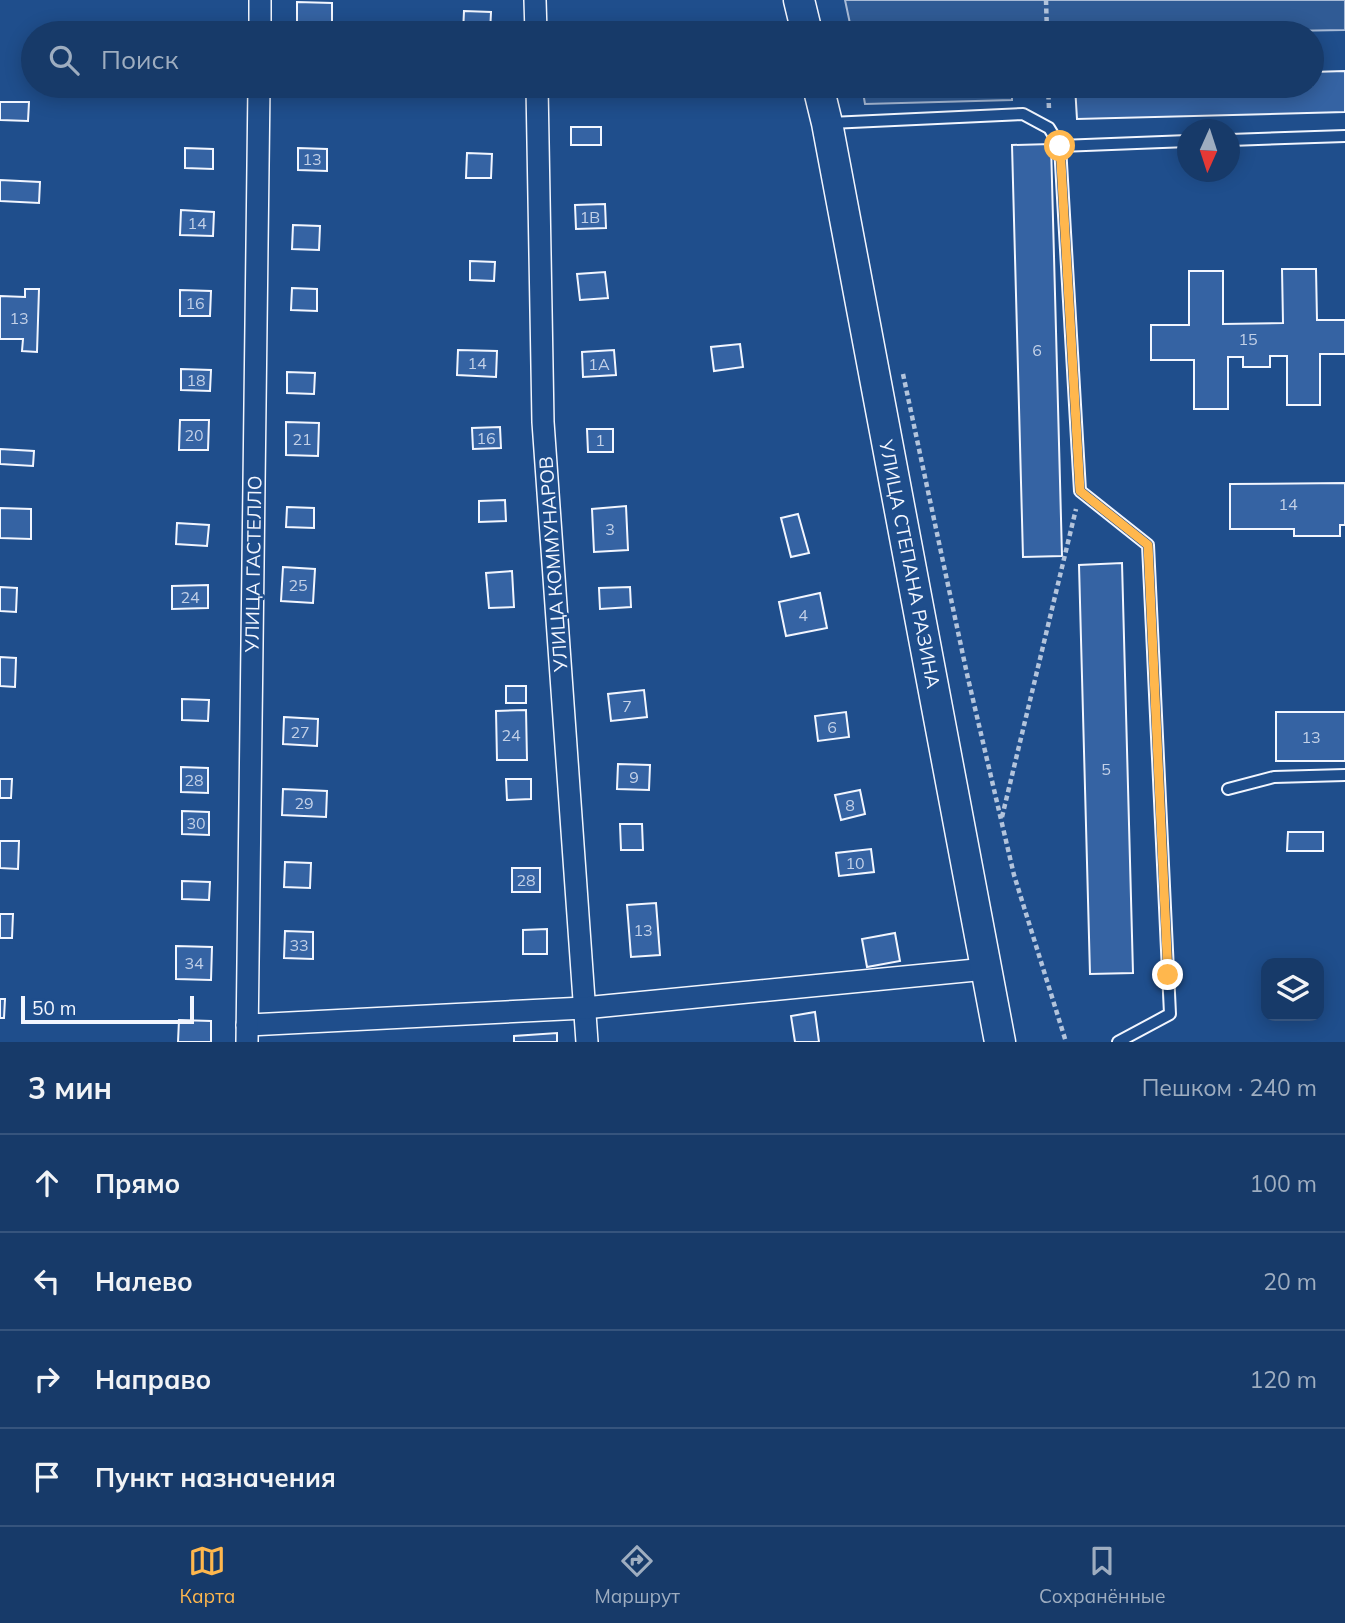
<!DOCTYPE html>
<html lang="ru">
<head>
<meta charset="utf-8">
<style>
  body { margin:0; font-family:Mulish,sans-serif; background:#244571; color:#f1f3f6 }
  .controls { position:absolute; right:21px; bottom:21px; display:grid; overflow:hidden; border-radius:14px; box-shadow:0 4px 18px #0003 }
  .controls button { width:63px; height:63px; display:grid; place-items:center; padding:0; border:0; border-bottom:2px solid #36547d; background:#173a69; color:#f1f3f6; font:35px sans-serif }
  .compass { position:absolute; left:1177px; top:119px; width:63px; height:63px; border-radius:50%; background:#173a69; box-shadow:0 4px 18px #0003; rotate:183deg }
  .scale { position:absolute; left:21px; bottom:18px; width:173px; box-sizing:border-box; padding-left:7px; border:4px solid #f2f6ff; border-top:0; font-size:19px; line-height:24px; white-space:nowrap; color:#f2f6ff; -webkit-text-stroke:5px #1f4e8c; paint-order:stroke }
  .stop { position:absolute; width:21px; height:21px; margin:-16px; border:5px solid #ffb74d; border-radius:50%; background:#fff }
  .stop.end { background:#ffb74d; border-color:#fff; box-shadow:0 2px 7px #0008 }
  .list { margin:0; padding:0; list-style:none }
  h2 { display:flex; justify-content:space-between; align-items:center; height:91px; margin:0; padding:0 28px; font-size:30px }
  h2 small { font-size:23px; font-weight:400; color:#9eadc0 }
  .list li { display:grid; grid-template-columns:46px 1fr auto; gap:21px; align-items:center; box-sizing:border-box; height:98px; padding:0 28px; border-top:2px solid #36547d }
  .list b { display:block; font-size:26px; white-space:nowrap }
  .list em { font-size:23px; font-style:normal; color:#9eadc0 }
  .icon { flex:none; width:38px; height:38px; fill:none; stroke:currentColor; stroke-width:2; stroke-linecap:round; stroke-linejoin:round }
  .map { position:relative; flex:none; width:1345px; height:1042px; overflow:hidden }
  .search { position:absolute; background:#173a69; box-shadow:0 4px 18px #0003; left:21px; right:21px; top:21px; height:77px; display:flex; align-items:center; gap:18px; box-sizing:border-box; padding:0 24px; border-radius:38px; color:#9eadc0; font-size:26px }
  .sheet { height:483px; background:#173a69 }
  nav { display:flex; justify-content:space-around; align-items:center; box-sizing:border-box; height:98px; border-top:2px solid #36547d; background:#173a69; font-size:19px; color:#9eadc0 }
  nav a { display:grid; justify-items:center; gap:4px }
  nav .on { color:#ffb74d }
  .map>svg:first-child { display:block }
  .built { fill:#305b95; stroke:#a8bbd7; stroke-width:2 }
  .building { fill:#3563a3; stroke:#f2f6ff; stroke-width:2 }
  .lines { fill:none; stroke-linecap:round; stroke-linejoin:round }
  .lane-casing { stroke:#f2f6ff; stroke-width:14 }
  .street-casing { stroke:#f2f6ff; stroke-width:24 }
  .secondary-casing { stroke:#f2f6ff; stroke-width:33 }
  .path { stroke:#b3c4dc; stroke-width:4.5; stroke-dasharray:5 3.5; stroke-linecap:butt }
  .lane { stroke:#1f4e8c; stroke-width:10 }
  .street { stroke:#1f4e8c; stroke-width:21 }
  .secondary { stroke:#1f4e8c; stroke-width:30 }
  .route { stroke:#ffb74d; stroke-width:9 }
  .labels { text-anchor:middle; stroke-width:5; stroke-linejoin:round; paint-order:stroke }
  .number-label { font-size:16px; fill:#c3d1e8 }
  .street-label { font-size:19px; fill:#f2f6ff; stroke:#1f4e8c }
</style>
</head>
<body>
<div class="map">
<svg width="1345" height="1042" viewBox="0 0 1345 1042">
  <rect width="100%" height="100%" fill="#1f4e8c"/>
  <!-- built -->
  <g class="built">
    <polygon points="845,0 1345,0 1345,30 1168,33 852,33"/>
    <polygon points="862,86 1012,86 1012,100 865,104"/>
  </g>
  <!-- building -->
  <g class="building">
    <polygon points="297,2 332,3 332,23 297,22"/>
    <polygon points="464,11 491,12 490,33 463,33"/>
    <polygon points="1345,71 1345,112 1077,119 1075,86 1312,86 1312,72"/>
    <polygon points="0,102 29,102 28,121 0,120"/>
    <rect x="571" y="127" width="30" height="18"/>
    <polygon points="1051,144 1062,556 1023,557 1012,145"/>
    <polygon points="185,148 213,149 213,169 185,168"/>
    <polygon points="298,148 327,149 327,171 298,170"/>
    <polygon points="467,153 492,154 491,178 466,178"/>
    <polygon points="0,180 40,182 39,203 0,201"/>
    <polygon points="605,204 606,228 576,229 575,205"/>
    <polygon points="181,210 214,212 213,236 180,235"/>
    <polygon points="293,225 320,226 319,250 292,249"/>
    <polygon points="470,261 495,262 494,281 470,280"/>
    <polygon points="1282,269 1316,269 1317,320 1345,320 1345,354 1320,354 1320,405 1287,405 1287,356 1270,356 1270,367 1243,367 1243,357 1228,357 1228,409 1194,409 1194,360 1151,360 1151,325 1189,325 1189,271 1223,271 1223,324 1283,323"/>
    <polygon points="605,272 608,298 580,300 577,274"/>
    <polygon points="292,288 317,289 317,311 291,310"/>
    <polygon points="25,289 39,289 37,352 22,351 23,339 0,339 0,296 25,297"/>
    <polygon points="180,290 211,291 210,316 180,316"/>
    <polygon points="740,344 743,367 714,371 711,347"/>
    <polygon points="458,350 497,351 496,377 457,375"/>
    <polygon points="614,350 616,375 583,377 582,352"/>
    <polygon points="181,369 211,370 210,391 181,390"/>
    <polygon points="287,372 315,373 314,394 287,393"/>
    <polygon points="180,420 209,420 208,450 179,450"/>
    <polygon points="286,422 319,423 318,456 286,455"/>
    <polygon points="500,427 501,448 473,449 472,428"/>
    <polygon points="587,429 613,429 613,452 588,452"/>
    <polygon points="0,449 34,451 33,466 0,464"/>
    <polygon points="1345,483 1345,525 1340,525 1340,536 1294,536 1294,529 1230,529 1230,484"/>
    <polygon points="505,500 506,521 479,522 479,501"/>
    <polygon points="626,506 628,550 594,552 592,509"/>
    <polygon points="287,507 314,508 314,528 286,527"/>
    <polygon points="0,508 31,509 31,539 0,538"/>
    <polygon points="798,514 809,553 791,557 781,518"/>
    <polygon points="177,523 209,525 207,546 176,544"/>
    <polygon points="1122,563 1133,973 1090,974 1079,565"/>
    <polygon points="283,567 315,569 313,603 281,601"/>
    <polygon points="512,571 514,607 489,608 486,573"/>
    <polygon points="208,585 208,608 172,609 172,586"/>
    <polygon points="0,587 17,588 16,612 0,611"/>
    <polygon points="630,587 631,607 600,609 599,588"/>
    <polygon points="820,593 827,628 786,636 779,602"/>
    <polygon points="0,657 16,658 15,687 0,686"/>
    <rect x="506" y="686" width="20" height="17"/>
    <polygon points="644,690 647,717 611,721 608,694"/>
    <polygon points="182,699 209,700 208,721 182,720"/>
    <polygon points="526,710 527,760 497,760 496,711"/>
    <polygon points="846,712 849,737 818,741 815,716"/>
    <rect x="1276" y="712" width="69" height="49"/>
    <polygon points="284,717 318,719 317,746 283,744"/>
    <polygon points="618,764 650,765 649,790 617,789"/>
    <polygon points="181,767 208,768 208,793 181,792"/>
    <polygon points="0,779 12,779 11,798 0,798"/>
    <polygon points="506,779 531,779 531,799 507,800"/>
    <polygon points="283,789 327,791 326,817 282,815"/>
    <polygon points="860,790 865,814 841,820 835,795"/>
    <polygon points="182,811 209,812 209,835 182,834"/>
    <polygon points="620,824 642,824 643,850 621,850"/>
    <polygon points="1288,832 1323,832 1323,851 1287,851"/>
    <polygon points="0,841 19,841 18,869 0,868"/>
    <polygon points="871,849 874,872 839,876 836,853"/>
    <polygon points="285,862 311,863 310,888 284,887"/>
    <rect x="512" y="868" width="28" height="24"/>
    <polygon points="182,881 210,882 209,900 182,899"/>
    <polygon points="656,903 660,955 631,957 627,905"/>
    <polygon points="0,914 13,914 12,938 0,938"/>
    <polygon points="547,929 547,954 523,954 523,930"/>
    <polygon points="285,931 313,932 313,959 284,958"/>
    <polygon points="895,933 900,961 867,967 862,939"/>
    <polygon points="176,946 212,947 211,980 176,979"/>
    <polygon points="0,999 5,999 4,1018 0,1018"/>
    <polygon points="815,1012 819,1042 795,1042 791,1016"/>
    <polygon points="179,1020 211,1021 211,1042 178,1042"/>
    <polygon points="557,1033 557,1042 514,1042 514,1036"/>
  </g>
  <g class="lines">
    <defs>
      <g id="lane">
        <polyline points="830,123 1023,114 1049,128 1060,146 1080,491 1148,545 1170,1014 1118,1042"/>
        <polyline points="1230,140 1345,136"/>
        <polyline points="1060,146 1188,141"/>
        <polyline points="1228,789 1274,777 1345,775"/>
      </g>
      <g id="street">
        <polyline points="535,0 536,33"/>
        <polyline points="260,33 260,0"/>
        <polyline points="537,86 543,422 587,1042"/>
        <polyline points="247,1025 584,1008 986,969"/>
        <polyline points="247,1042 259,86"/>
      </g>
      <g id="secondary">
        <polyline points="799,0 807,33"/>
        <polyline points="818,86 827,123 1000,1042"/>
      </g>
    </defs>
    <!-- lane casing -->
    <use href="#lane" class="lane-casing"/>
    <!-- street casing -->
    <use href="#street" class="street-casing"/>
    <!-- secondary casing -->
    <use href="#secondary" class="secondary-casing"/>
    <!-- path -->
    <g class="path">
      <polyline points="1046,0 1047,33"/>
      <polyline points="1048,86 1049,109"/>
      <polyline points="903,374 967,674 1014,875 1066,1042"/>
      <polyline points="1002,817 1076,509"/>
    </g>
    <!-- lane -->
    <use href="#lane" class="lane"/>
    <!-- street -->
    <use href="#street" class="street"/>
    <!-- secondary -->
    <use href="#secondary" class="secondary"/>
  </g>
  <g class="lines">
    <!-- route -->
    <polyline class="route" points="1060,146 1080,491 1148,545 1168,975"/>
  </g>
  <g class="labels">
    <!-- number labels -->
    <g class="number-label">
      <text x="312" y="165">13</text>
      <text x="590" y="223">1В</text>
      <text x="197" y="229">14</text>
      <text x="195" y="309">16</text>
      <text x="19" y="324">13</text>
      <text x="1248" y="345">15</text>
      <text x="1037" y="356">6</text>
      <text x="477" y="369">14</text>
      <text x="599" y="370">1А</text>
      <text x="196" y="386">18</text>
      <text x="194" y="441">20</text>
      <text x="486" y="444">16</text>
      <text x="302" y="445">21</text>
      <text x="600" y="446">1</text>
      <text x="1288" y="510">14</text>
      <text x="610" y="535">3</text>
      <text x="298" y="591">25</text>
      <text x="190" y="603">24</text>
      <text x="803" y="621">4</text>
      <text x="627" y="712">7</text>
      <text x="832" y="733">6</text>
      <text x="300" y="738">27</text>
      <text x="511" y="741">24</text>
      <text x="1311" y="743">13</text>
      <text x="1106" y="775">5</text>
      <text x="634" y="783">9</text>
      <text x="194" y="786">28</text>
      <text x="304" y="809">29</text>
      <text x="850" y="811">8</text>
      <text x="196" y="829">30</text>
      <text x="855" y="869">10</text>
      <text x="526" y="886">28</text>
      <text x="643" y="936">13</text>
      <text x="299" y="951">33</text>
      <text x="194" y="969">34</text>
    </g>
    <!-- street labels -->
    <g class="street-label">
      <text transform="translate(253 564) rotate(-89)" y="7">УЛИЦА ГАСТЕЛЛО</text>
      <text transform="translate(553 564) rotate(-94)" y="7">УЛИЦА КОММУНАРОВ</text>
      <text transform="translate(910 564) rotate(79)" y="7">УЛИЦА СТЕПАНА РАЗИНА</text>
    </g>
  </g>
</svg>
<div class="controls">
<button><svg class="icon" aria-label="layers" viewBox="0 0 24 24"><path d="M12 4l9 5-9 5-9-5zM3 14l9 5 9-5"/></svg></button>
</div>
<svg class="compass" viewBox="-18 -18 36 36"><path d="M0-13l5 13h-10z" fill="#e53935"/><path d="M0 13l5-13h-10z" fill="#9eadc0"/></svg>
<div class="scale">50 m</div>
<div class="stop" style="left:1060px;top:146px"></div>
<div class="stop end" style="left:1168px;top:975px"></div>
<div class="search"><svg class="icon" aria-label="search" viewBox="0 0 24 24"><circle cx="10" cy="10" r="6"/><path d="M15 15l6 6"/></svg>Поиск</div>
</div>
<section class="sheet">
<h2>3 мин<small>Пешком · 240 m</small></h2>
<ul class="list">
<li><svg class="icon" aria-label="ahead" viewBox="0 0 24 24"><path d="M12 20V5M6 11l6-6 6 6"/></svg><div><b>Прямо</b></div><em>100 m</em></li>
<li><svg class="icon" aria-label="left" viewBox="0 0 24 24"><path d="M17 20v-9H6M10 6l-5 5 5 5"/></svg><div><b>Налево</b></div><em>20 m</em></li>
<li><svg class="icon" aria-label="right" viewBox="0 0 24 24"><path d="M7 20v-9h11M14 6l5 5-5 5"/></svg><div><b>Направо</b></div><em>120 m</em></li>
<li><svg class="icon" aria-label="arrive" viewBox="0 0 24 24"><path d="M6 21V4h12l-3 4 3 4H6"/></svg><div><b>Пункт назначения</b></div></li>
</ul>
</section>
<nav>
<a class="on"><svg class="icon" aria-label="map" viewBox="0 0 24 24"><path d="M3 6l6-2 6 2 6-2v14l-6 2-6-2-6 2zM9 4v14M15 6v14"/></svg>Карта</a>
<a><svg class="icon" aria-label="directions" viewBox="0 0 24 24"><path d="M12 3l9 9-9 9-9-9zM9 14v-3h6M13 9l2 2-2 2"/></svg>Маршрут</a>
<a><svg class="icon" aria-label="saved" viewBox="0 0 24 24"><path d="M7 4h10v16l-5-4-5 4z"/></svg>Сохранённые</a>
</nav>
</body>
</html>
